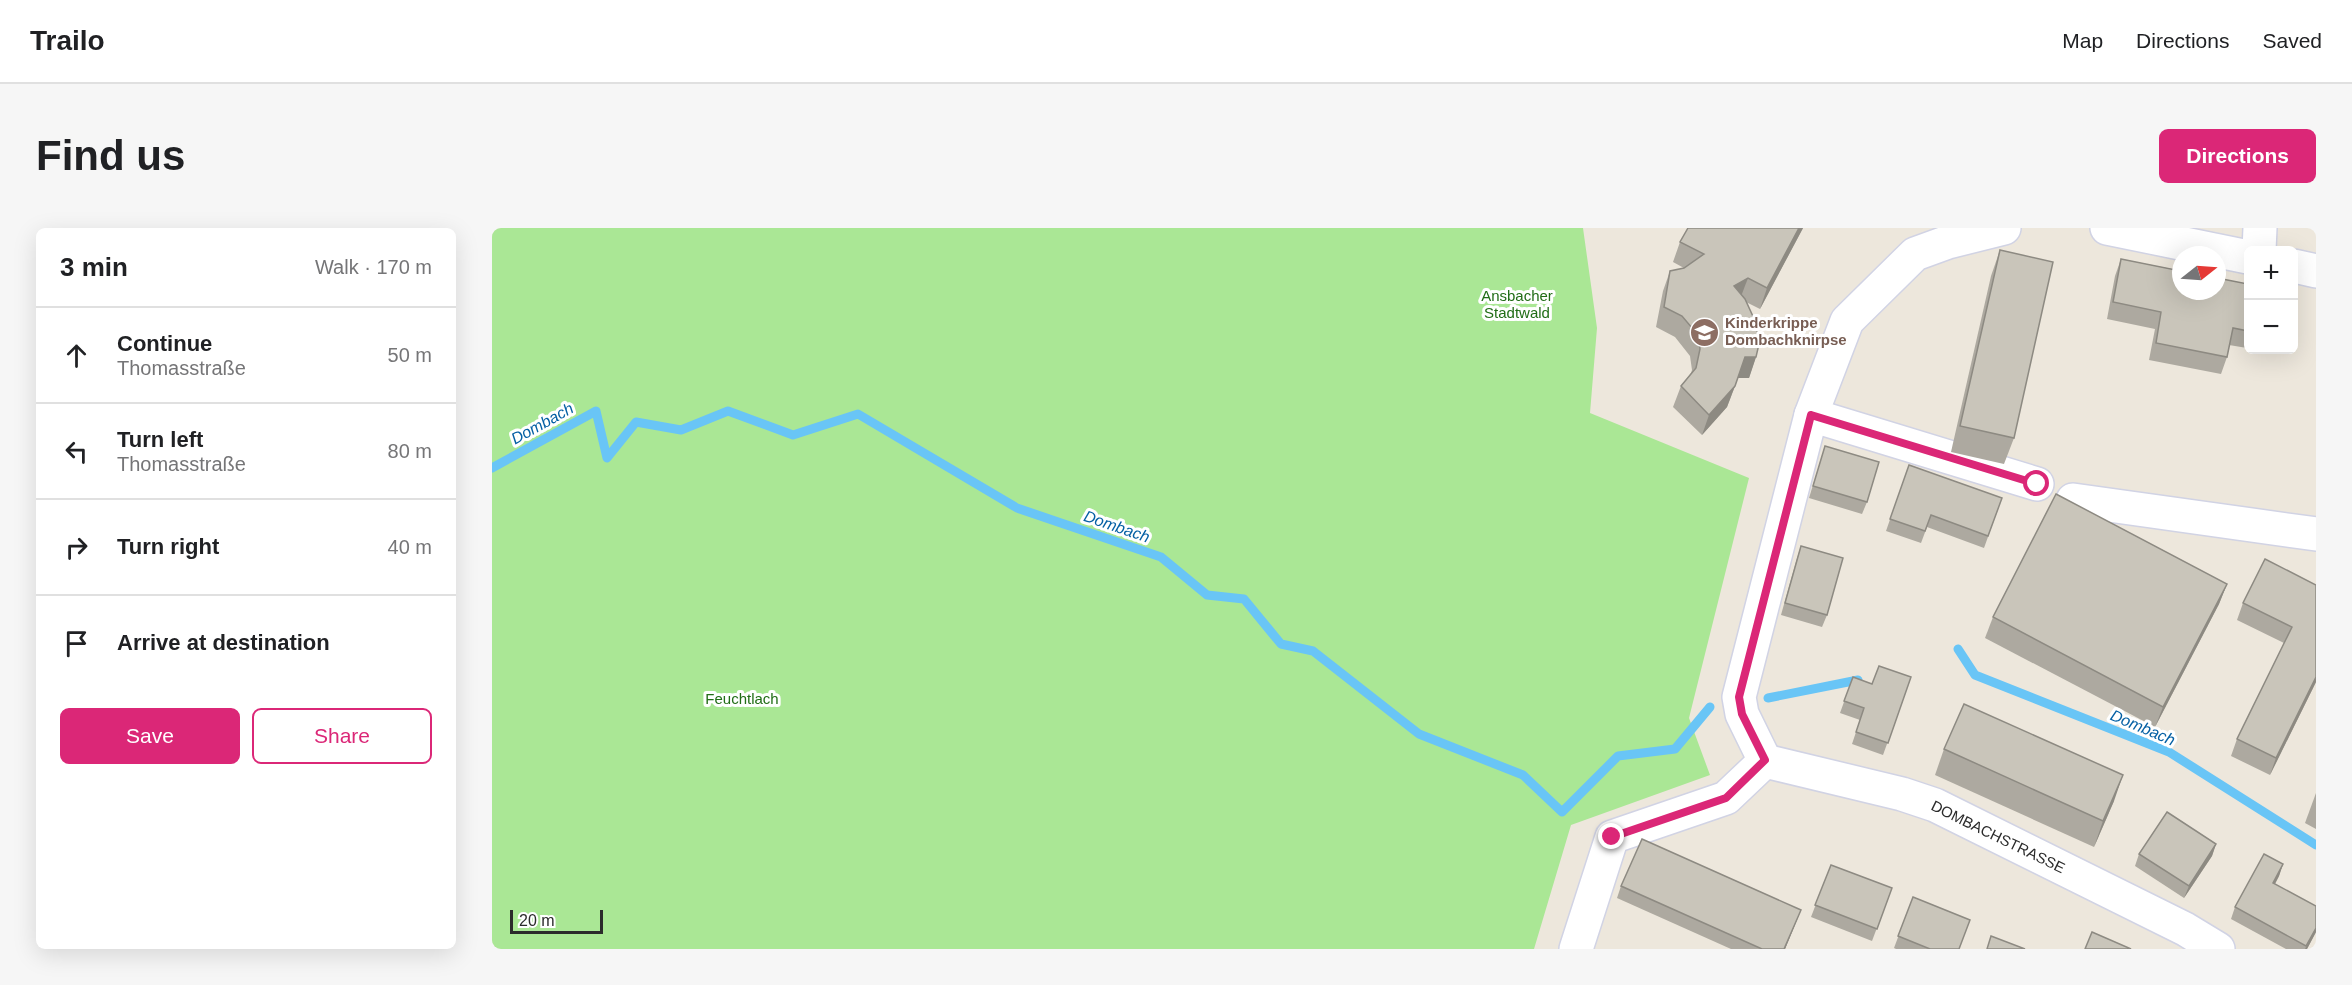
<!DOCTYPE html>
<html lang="en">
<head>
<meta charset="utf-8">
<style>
  body { margin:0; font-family:Arial,sans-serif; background:#f6f6f6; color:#202124 }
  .controls { position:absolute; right:18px; top:18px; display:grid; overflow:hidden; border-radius:9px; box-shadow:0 6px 24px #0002 }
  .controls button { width:54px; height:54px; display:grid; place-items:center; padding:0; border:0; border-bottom:2px solid #e0e0e0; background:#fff; color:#202124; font:30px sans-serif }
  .compass { position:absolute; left:1680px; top:18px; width:54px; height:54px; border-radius:50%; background:#fff; box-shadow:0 6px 24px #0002; rotate:73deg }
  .scale { position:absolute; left:18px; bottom:15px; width:93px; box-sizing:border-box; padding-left:6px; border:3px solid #2b2b2b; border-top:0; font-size:16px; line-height:21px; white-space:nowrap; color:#2b2b2b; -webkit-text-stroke:4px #fff; paint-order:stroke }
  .stop { position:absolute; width:18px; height:18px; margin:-14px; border:4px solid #db2777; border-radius:50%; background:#fff }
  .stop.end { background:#db2777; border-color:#fff; box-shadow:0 2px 6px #0008 }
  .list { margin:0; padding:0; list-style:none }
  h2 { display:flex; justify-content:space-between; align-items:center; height:78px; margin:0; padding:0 24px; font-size:26px }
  h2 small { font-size:20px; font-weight:400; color:#757577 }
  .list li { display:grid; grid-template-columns:39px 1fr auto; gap:18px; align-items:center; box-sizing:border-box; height:96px; padding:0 24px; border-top:2px solid #e0e0e0 }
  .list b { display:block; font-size:22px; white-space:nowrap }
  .list p { margin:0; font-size:20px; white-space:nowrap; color:#757577 }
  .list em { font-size:20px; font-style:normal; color:#757577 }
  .actions { display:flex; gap:12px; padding:18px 24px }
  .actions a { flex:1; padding:14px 0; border:2px solid #db2777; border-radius:9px; text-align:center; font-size:21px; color:#db2777 }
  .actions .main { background:#db2777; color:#fff }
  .icon { flex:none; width:33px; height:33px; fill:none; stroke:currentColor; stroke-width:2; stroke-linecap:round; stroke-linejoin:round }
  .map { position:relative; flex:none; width:1824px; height:721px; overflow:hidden; border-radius:9px }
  header { display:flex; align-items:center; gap:36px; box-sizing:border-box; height:84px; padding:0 30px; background:#fff; border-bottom:2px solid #e0e0e0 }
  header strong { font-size:28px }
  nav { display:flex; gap:33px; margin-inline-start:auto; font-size:21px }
  .intro { display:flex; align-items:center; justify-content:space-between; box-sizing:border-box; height:144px; padding:0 36px }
  h1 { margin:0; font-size:42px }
  .button { padding:15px 27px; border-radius:9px; background:#db2777; color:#fff; font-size:21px; font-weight:700 }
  main { display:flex; gap:36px; padding:0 36px }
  aside { flex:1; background:#fff; border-radius:9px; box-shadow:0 6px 24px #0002 }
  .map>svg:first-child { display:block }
  .green { fill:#aae795 }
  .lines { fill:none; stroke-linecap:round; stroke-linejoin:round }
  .stream { stroke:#69c5f6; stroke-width:9 }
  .minor-casing { stroke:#d1d3e4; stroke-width:36 }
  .minor { stroke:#fff; stroke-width:33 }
  .wall { fill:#ada9a0 }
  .shaded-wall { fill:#8d8a82 }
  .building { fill:#c9c5ba; stroke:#8d8a82; stroke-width:1.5 }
  .route { stroke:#db2777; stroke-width:8 }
  .labels { text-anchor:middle; stroke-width:6; stroke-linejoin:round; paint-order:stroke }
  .park-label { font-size:15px; fill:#216d16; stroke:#fff }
  .education-label { font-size:15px; font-weight:bold; fill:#785e54; stroke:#fff; text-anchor:start }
  .street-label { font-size:15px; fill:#2b2b2b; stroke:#fff }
  .water-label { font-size:16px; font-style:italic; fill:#0560a4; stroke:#fff }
</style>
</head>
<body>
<header>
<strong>Trailo</strong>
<nav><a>Map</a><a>Directions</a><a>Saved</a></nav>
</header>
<div class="intro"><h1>Find us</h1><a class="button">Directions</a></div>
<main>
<aside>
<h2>3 min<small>Walk · 170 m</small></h2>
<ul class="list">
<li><svg class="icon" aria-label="ahead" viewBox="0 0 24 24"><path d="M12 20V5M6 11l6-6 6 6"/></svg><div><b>Continue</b><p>Thomasstraße</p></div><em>50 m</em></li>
<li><svg class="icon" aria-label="left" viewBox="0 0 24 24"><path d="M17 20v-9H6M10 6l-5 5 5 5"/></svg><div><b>Turn left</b><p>Thomasstraße</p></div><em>80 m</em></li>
<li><svg class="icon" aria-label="right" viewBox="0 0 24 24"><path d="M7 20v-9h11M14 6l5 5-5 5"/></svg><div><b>Turn right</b></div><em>40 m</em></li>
<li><svg class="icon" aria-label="arrive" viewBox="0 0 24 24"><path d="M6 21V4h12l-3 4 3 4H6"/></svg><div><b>Arrive at destination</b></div></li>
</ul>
<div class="actions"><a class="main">Save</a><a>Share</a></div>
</aside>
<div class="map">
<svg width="1824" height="721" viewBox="0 0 1824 721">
  <rect width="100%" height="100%" fill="#ede7dc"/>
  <!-- green -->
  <polygon class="green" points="0,0 1091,0 1105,100 1098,185 1257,250 1197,490 1218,547 1079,597 1042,721 0,721"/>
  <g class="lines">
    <!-- stream -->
    <g class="stream">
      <polyline points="0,240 104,183 115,230 144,194 189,202 236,183 301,207 366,186 525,280 669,329 715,367 752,371 789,416 821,423 927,506 1031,547 1070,584 1126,528 1183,521 1218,479"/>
      <polyline points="1466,421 1483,447 1677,524 1824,617"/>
      <polyline points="1276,470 1366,452"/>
    </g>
    <defs>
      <g id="minor">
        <polyline points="1615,0 1756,29"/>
        <polyline points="1767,22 1768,0"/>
        <polyline points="1802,38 1824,43"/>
        <polyline points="1319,187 1545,256"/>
        <polyline points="1581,272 1824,306"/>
        <polyline points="1273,533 1250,486 1247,469 1319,187 1355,93 1423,26 1456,14 1512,0"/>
        <polyline points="1273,533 1410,566 1443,577 1693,701 1726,721"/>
        <polyline points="1084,721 1120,609 1234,570 1273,533"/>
      </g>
    </defs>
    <!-- minor casing -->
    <use href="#minor" class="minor-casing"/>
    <!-- minor -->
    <use href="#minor" class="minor"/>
  </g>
  <!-- wall -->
  <g class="wall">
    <polygon points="1311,0 1268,81 1254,74 1264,129 1257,150 1246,150 1235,179 1210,207 1181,179 1189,158 1199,145 1200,142 1198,128 1183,109 1164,99 1171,63 1178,43 1192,40 1181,34 1188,14"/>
    <polygon points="1508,22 1522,210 1512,236 1459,224 1499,48"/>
    <polygon points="1629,31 1756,56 1756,117 1755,120 1737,117 1735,129 1729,146 1657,132 1663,101 1615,91 1623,48"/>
    <polygon points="1333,218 1375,274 1370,286 1317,270"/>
    <polygon points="1417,237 1510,270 1492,320 1435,299 1429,315 1394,303"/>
    <polygon points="1309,318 1335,387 1330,399 1289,387 1305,330"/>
    <polygon points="1735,356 1727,376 1663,499 1493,410 1501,389"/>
    <polygon points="1824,357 1824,454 1778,547 1739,528 1745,511 1792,415 1745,392 1751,375"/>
    <polygon points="1361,449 1380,456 1419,449 1391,527 1360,516 1368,492 1348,485"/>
    <polygon points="1452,521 1622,573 1602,619 1443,547"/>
    <polygon points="1824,565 1824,601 1813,595"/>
    <polygon points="1724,616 1720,628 1692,670 1643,638 1647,626"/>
    <polygon points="1791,636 1787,648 1783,656 1824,704 1815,721 1794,721 1739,691 1743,679"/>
    <polygon points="1339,637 1400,660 1380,713 1319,689"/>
    <polygon points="1129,658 1309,682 1293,721 1239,721 1125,670"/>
    <polygon points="1421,669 1467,721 1404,721 1402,720"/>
  </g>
  <!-- shaded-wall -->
  <g class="shaded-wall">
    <polygon points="1307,0 1311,0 1268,81 1275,60"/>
    <polygon points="1256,50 1248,71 1242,58"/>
    <polygon points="1253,129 1264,129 1257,150 1245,150"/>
    <polygon points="1243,158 1235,179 1210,207 1217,187"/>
    <polygon points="1735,356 1727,376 1663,499 1671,479"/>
    <polygon points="1824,449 1824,454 1778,547 1784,530"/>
    <polygon points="1631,547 1622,573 1602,619 1611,593"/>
    <polygon points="1724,616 1720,628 1692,670 1697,658"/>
    <polygon points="1791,636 1787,648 1777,667 1781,655"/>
    <polygon points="1309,682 1293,721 1292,721"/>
    <polygon points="1824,700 1824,704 1815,721 1813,721"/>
  </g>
  <!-- building -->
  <g class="building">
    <polygon points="1196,0 1307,0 1275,60 1256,50 1242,58 1253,71 1264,95 1267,116 1264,129 1253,129 1243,158 1217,187 1189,158 1204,140 1208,121 1206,107 1190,88 1172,79 1178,43 1192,40 1212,26 1188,14"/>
    <polygon points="1508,22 1561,34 1522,210 1468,198"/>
    <polygon points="1629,31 1689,43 1689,63 1725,63 1725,50 1756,56 1756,103 1741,100 1735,129 1664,115 1669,84 1621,74"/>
    <polygon points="1333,218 1387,234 1375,274 1321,258"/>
    <polygon points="1417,237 1510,270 1496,308 1439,287 1433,303 1398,291"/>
    <polygon points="1564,266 1735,356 1671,479 1501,389"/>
    <polygon points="1309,318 1351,330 1335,387 1293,375"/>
    <polygon points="1773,331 1824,357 1824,449 1784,530 1745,511 1800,399 1751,375"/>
    <polygon points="1387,438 1419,449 1396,515 1364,504 1372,480 1352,473 1361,449 1380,456"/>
    <polygon points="1472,476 1631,547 1611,593 1452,521"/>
    <polygon points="1675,584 1724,616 1697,658 1647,626"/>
    <polygon points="1150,611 1309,682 1292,721 1270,721 1129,658"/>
    <polygon points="1772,626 1791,636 1781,655 1824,678 1824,700 1814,718 1743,679"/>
    <polygon points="1339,637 1400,660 1385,701 1323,677"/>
    <polygon points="1421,669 1478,692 1467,721 1438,721 1406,708"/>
    <polygon points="1600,704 1639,721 1593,721"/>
    <polygon points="1499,708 1533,721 1495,721"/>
  </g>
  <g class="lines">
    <!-- route -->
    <polyline class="route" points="1120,609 1234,570 1273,532 1250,486 1247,469 1319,187 1545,256"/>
  </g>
  <!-- icons -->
  <defs>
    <symbol id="school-disc" viewBox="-11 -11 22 22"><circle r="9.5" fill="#8d6e63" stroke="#fff"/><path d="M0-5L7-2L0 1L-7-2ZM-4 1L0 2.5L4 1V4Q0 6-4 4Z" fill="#fff"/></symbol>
  </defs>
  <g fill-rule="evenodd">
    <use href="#school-disc" x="1196" y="88" width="33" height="33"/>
  </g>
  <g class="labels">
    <!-- park labels -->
    <g class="park-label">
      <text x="1025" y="73">Ansbacher<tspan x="1025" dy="17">Stadtwald</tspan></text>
      <text x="250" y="476">Feuchtlach</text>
    </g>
    <!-- education labels -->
    <g class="education-label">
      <text x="1233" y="100">Kinderkrippe<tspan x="1233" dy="17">Dombachknirpse</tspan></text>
    </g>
    <!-- street labels -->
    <g class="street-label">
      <text transform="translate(1506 609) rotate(26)" y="5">DOMBACHSTRASSE</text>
    </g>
    <!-- water labels -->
    <g class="water-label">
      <text transform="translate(50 195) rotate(-29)" y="6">Dombach</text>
      <text transform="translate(625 298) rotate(19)" y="6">Dombach</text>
      <text transform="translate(1651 499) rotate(23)" y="6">Dombach</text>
    </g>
  </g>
</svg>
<div class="controls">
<button>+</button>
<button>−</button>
</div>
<svg class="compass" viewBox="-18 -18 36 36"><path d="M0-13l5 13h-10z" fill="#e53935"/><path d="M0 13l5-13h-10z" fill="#757577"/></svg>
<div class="scale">20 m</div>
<div class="stop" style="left:1545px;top:256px"></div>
<div class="stop end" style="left:1120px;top:609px"></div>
</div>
</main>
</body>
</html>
